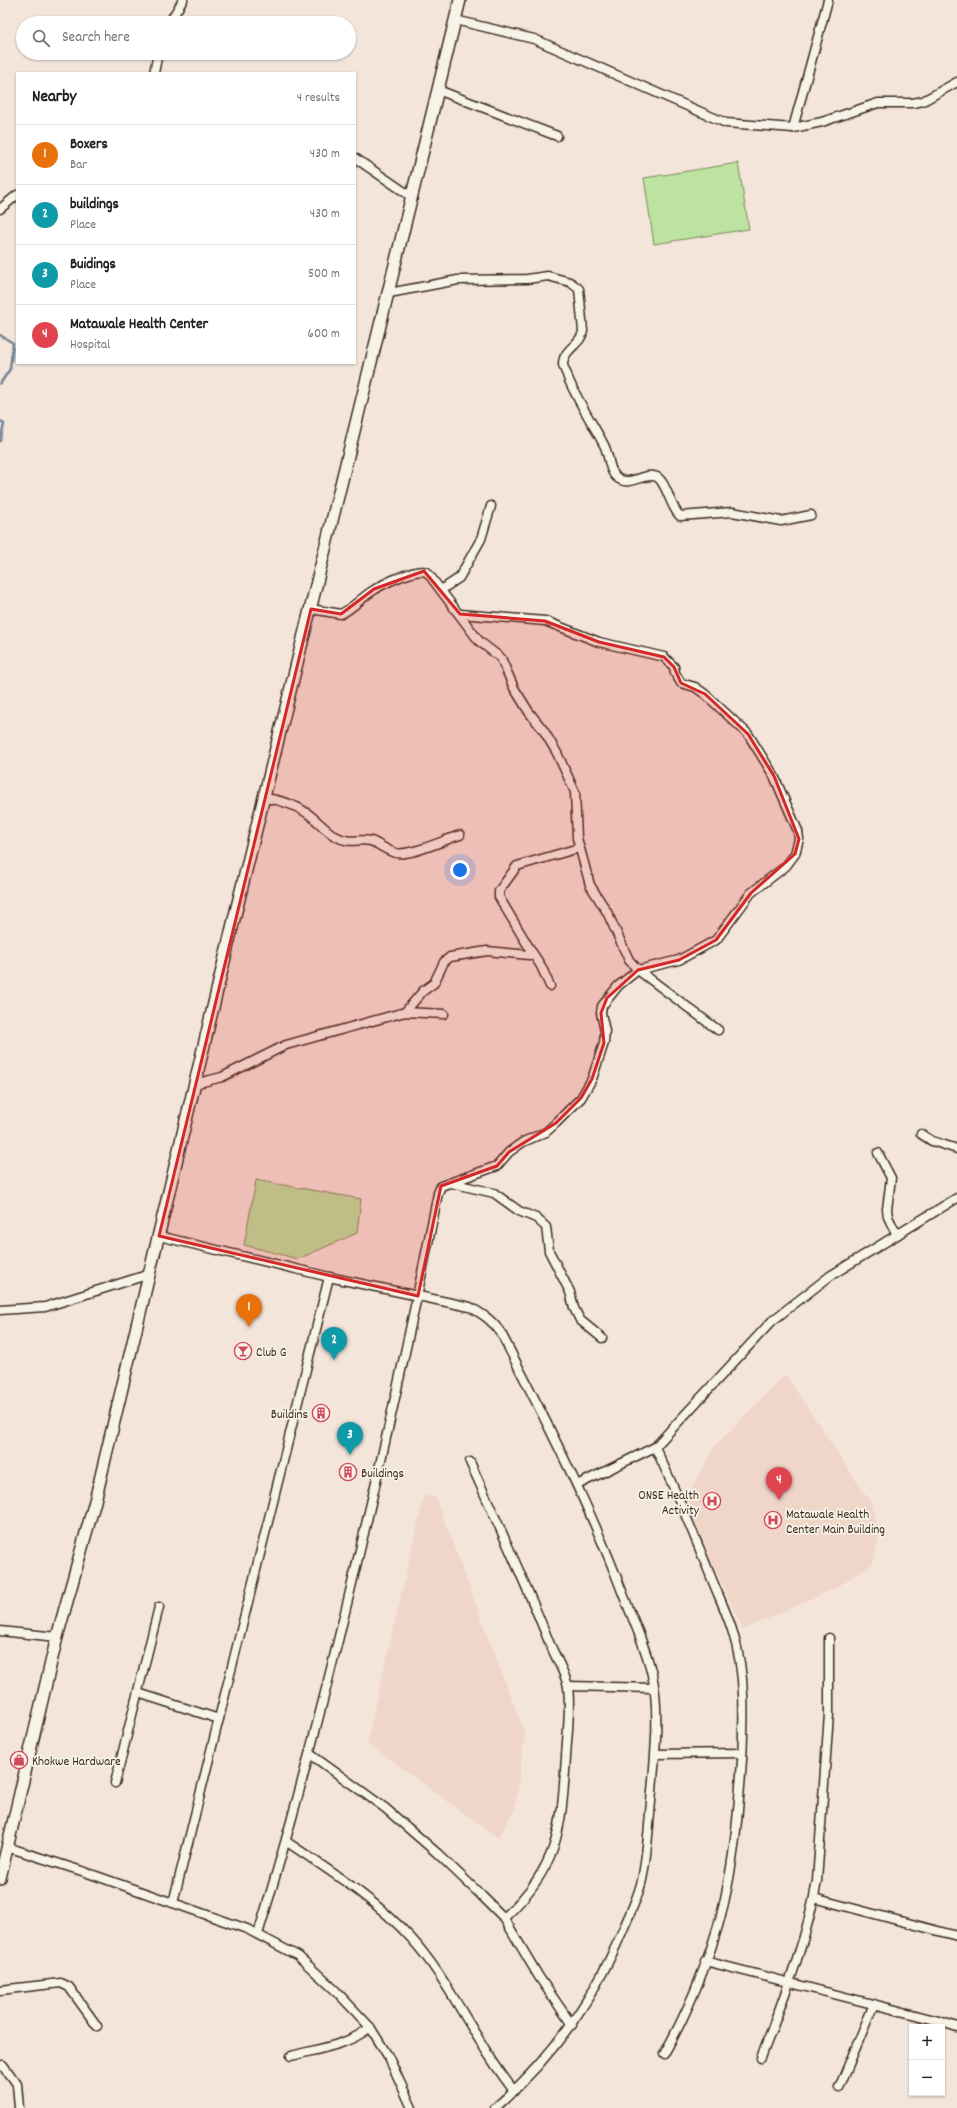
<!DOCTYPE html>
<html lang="en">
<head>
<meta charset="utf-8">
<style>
  body { margin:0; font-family:Dekko,sans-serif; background:#f2f2f2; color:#202124 }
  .controls { position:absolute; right:12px; bottom:12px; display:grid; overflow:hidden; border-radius:0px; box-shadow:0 1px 3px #0004 }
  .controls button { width:36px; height:36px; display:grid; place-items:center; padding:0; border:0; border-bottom:1px solid #e0e0e0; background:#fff; color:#202124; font:20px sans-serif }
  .you { position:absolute; left:460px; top:870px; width:14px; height:14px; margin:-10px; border:3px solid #fff; border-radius:50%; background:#1a73e8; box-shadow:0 0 0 6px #1a73e833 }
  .badge { display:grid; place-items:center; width:26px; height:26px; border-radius:50%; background:#1a73e8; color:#fff; font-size:13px; font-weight:700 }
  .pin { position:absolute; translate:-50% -33px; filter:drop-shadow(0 1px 2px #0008) }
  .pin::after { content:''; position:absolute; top:21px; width:14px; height:12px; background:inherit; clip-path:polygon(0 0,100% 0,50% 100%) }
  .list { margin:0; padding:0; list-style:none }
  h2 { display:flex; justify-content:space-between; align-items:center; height:52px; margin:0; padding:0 16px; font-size:17px }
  h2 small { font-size:13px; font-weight:400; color:#757577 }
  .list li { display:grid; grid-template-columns:26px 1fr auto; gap:12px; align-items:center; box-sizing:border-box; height:60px; padding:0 16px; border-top:1px solid #e0e0e0 }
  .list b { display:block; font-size:15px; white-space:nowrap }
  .list p { margin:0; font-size:13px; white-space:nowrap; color:#757577 }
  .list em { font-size:13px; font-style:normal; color:#757577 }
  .icon { flex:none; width:22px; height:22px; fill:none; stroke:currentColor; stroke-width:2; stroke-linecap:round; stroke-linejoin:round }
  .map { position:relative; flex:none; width:957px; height:2108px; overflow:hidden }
  .search { position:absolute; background:#fff; box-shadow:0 1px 3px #0004; left:16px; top:16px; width:340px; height:44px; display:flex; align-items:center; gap:10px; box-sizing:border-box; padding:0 14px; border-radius:22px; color:#757577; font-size:15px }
  .panel { position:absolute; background:#fff; box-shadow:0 1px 3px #0004; left:16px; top:72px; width:340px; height:292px; border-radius:0px }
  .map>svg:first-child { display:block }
  .built { fill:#f0d5c9 }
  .green { fill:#bce39f; stroke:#7c865e }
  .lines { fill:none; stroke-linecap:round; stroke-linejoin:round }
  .stream { stroke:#70849a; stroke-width:2.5 }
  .street-casing { stroke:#3b2a1e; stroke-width:11 }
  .secondary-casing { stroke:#3b2a1e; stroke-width:14 }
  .street { stroke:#f7f3e8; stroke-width:8 }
  .secondary { stroke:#f7f3e8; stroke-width:11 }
  .marked { fill:#d62828; fill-opacity:0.2; stroke:#d62828; stroke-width:3; stroke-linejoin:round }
  .labels { text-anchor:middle; stroke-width:3.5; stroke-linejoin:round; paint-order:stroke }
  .poi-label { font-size:13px; fill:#3b2a1e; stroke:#f7f3e8; text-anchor:start }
</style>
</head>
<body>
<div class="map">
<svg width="957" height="2108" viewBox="0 0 957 2108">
  <rect width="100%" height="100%" fill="#f4e5da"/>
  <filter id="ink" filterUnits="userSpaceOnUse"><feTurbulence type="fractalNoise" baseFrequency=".025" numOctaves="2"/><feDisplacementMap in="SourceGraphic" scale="8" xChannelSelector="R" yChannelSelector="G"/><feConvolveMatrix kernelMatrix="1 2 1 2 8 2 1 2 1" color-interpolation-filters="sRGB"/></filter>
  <g filter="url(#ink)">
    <!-- built -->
    <g class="built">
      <polygon points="785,1374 871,1503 879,1537 873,1563 837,1587 743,1630 690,1514 687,1497 715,1446"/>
      <polygon points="424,1496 435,1497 525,1734 515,1808 498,1838 367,1743"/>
    </g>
    <!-- green -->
    <g class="green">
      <polygon points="738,163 749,229 654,244 644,178"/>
      <polygon points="256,1180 361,1199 357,1233 298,1259 244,1245"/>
    </g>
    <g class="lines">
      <!-- stream -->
      <g class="stream">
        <polyline points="0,335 13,343 10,369 0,384"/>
        <polyline points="0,421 4,424 0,441"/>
      </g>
      <defs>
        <g id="street">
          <polyline points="455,20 534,39 726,123 793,128 822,122 878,103 913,103 923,101 957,82"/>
          <polyline points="169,23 183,0"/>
          <polyline points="154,73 158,53"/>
          <polyline points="438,90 557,136"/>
          <polyline points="793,128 828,0"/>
          <polyline points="355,158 412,197"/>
          <polyline points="0,209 17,195"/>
          <path d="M389,293l69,-13 69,-1 21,-3 22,6 9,7 4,42c-1,13 -20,18 -20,33 0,4 4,9 5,14 10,24 24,44 36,67 6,11 4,30 17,35 11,5 25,-8 36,-3 10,6 13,30 23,39l52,-4 49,9 30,-6"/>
          <polyline points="441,590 459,578 481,539 491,506"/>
          <polyline points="460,614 545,621 599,642 664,657 674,667 675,673 681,683 695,687 705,694 748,734 774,776 798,831 799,839 795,854 786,866 751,893 716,940 679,960 638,970"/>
          <path d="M265,798c15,2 29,6 42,15 10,7 18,17 28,23 16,9 22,2 36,5 8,3 16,10 25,12 15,3 48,-13 64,-18"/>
          <polyline points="530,949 541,966 550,986"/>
          <polyline points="638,970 718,1030"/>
          <polyline points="405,1012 423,991 434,983 444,962 450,957 487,951 529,955 530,949 499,897 499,891 517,866 579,848"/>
          <polyline points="194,1084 222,1077 286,1045 405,1012 444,1014"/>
          <polyline points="921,1134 932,1141 957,1149"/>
          <polyline points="878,1153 891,1178 887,1209 888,1217 897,1235"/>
          <polyline points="451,1183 494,1193 519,1211 536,1218 546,1227 549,1251 570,1292 574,1308 580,1320 602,1338"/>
          <path d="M159,1236l170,41 141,30c14,8 22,13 31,26 44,86 88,171 122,261 10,26 23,53 29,81 8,33 3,82 0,116 -3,29 -4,60 -10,89 -4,18 -13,35 -20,52 -29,69 -71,127 -127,176"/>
          <polyline points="0,1310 45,1307 150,1274"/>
          <polyline points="655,1447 772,1321 830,1276 957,1198"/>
          <path d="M470,1462c27,60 55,119 79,180 5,12 18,35 19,45 3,23 -1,48 -2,70 -5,72 -6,109 -62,161"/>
          <path d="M577,1485l78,-38c21,44 40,90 58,135 7,17 15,34 20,51 13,41 11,85 9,127 -3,41 -6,83 -14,124 -10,55 -36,121 -64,170"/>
          <polyline points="0,1631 57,1637"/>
          <polyline points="568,1686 654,1688"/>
          <polyline points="138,1693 219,1719"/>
          <polyline points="310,1754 385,1808 437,1853 481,1895 504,1918 539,1977 572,2025"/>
          <polyline points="656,1754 742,1753"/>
          <polyline points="115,1783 159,1607"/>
          <path d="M287,1842c43,29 88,57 124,96 28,31 47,68 69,103 10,17 22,34 34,50"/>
          <polyline points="7,1847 85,1872 247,1929 298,1956 336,1991 370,2027 388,2056 412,2108"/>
          <polyline points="814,1898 957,1936"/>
          <polyline points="173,1903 329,1277"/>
          <path d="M258,1934c34,-109 62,-219 89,-330 33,-136 64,-273 91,-411l3,-7 56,-20 12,-14 14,-10 23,-10 10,-9 25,-25 11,-19 12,-36 1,-12 -4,-18 1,-7 16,-20 20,-16 -9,-10 -22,-48 -17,-27 -13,-47 -2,-46 -18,-39 -13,-22 -15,-19 -15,-24 -13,-30 -22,-17 -52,-69c-11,-4 -43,11 -53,18 -12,7 -21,18 -33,24l-30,-5"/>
          <polyline points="705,1961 939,2021 957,2027"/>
          <polyline points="0,1990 61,1983 69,1987 97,2026"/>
          <path d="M291,2056c26,-7 59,-11 79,-29"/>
          <path d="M761,2058c21,-56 46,-117 56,-177l12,-167v-76"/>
          <polyline points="3,2065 17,2084 19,2108"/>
          <polyline points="839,2088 874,2004"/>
        </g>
        <polyline id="secondary" points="0,1878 57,1637 95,1501 237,907 460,0"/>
      </defs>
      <!-- street casing -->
      <use href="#street" class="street-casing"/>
      <!-- secondary casing -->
      <use href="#secondary" class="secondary-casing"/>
      <!-- street -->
      <use href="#street" class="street"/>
      <!-- secondary -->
      <use href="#secondary" class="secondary"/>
    </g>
  </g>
  <!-- marked area -->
  <path class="marked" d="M424,571l36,43 85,7 54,21 65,15 10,10 7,16 24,11 43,40 26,42 25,63 -4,15 -44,39 -35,47 -37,20 -41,10 -31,28 -6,15 3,30 -12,36 -11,19 -25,25 -47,29 -12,14 -56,20 -23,110 -259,-60 152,-627 30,5 33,-25z"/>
  <!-- icons -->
  <defs>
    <symbol id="bar-ring" viewBox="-11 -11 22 22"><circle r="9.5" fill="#f7f3e8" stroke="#d1495b" stroke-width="1.5"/><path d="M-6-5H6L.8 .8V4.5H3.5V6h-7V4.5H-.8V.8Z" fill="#d1495b"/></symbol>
    <symbol id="building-ring" viewBox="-11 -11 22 22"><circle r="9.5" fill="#f7f3e8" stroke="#d1495b" stroke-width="1.5"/><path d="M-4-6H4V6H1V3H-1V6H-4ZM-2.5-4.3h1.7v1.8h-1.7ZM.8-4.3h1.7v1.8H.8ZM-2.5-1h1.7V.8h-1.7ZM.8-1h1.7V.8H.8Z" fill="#d1495b"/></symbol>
    <symbol id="hospital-ring" viewBox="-11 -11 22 22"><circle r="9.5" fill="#f7f3e8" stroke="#d1495b" stroke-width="1.5"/><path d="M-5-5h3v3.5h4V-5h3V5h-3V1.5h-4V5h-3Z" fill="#d1495b"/></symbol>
    <symbol id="shop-ring" viewBox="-11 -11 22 22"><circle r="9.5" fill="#f7f3e8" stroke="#d1495b" stroke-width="1.5"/><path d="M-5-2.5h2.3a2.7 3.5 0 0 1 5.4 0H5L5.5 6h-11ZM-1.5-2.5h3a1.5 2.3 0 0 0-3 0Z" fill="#d1495b"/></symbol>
  </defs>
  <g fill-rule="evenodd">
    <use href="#bar-ring" x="233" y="1341" width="20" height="20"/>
    <use href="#building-ring" x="311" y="1403" width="20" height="20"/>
    <use href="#building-ring" x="338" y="1462" width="20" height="20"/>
    <use href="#hospital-ring" x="702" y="1491" width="20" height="20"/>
    <use href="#hospital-ring" x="763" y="1510" width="20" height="20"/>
    <use href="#shop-ring" x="9" y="1750" width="20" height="20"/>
  </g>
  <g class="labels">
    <!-- poi labels -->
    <g class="poi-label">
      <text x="256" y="1356">Club G</text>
      <text x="308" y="1418" text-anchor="end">Buildins</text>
      <text x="361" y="1477">Buildings</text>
      <text x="699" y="1499" text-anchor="end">ONSE Health<tspan x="699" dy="15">Activity</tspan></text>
      <text x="786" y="1518">Matawale Health<tspan x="786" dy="15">Center Main Building</tspan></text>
      <text x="32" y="1765">Khokwe Hardware</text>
    </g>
  </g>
</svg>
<div class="controls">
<button>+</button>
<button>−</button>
</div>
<div class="you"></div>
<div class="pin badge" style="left:249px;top:1327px;background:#e8710a">1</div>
<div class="pin badge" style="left:334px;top:1360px;background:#0f9aa8">2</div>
<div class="pin badge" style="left:350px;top:1455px;background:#0f9aa8">3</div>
<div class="pin badge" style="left:779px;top:1500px;background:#e0444e">4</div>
<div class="search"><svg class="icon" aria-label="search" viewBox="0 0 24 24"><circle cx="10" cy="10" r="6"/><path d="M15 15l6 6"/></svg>Search here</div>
<section class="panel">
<h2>Nearby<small>4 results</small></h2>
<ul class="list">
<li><span class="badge" style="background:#e8710a">1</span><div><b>Boxers</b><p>Bar</p></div><em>430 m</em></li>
<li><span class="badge" style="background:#0f9aa8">2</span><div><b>buildings</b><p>Place</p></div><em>430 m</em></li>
<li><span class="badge" style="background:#0f9aa8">3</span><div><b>Buidings</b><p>Place</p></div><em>500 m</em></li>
<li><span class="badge" style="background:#e0444e">4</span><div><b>Matawale Health Center</b><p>Hospital</p></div><em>600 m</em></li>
</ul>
</section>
</div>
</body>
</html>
